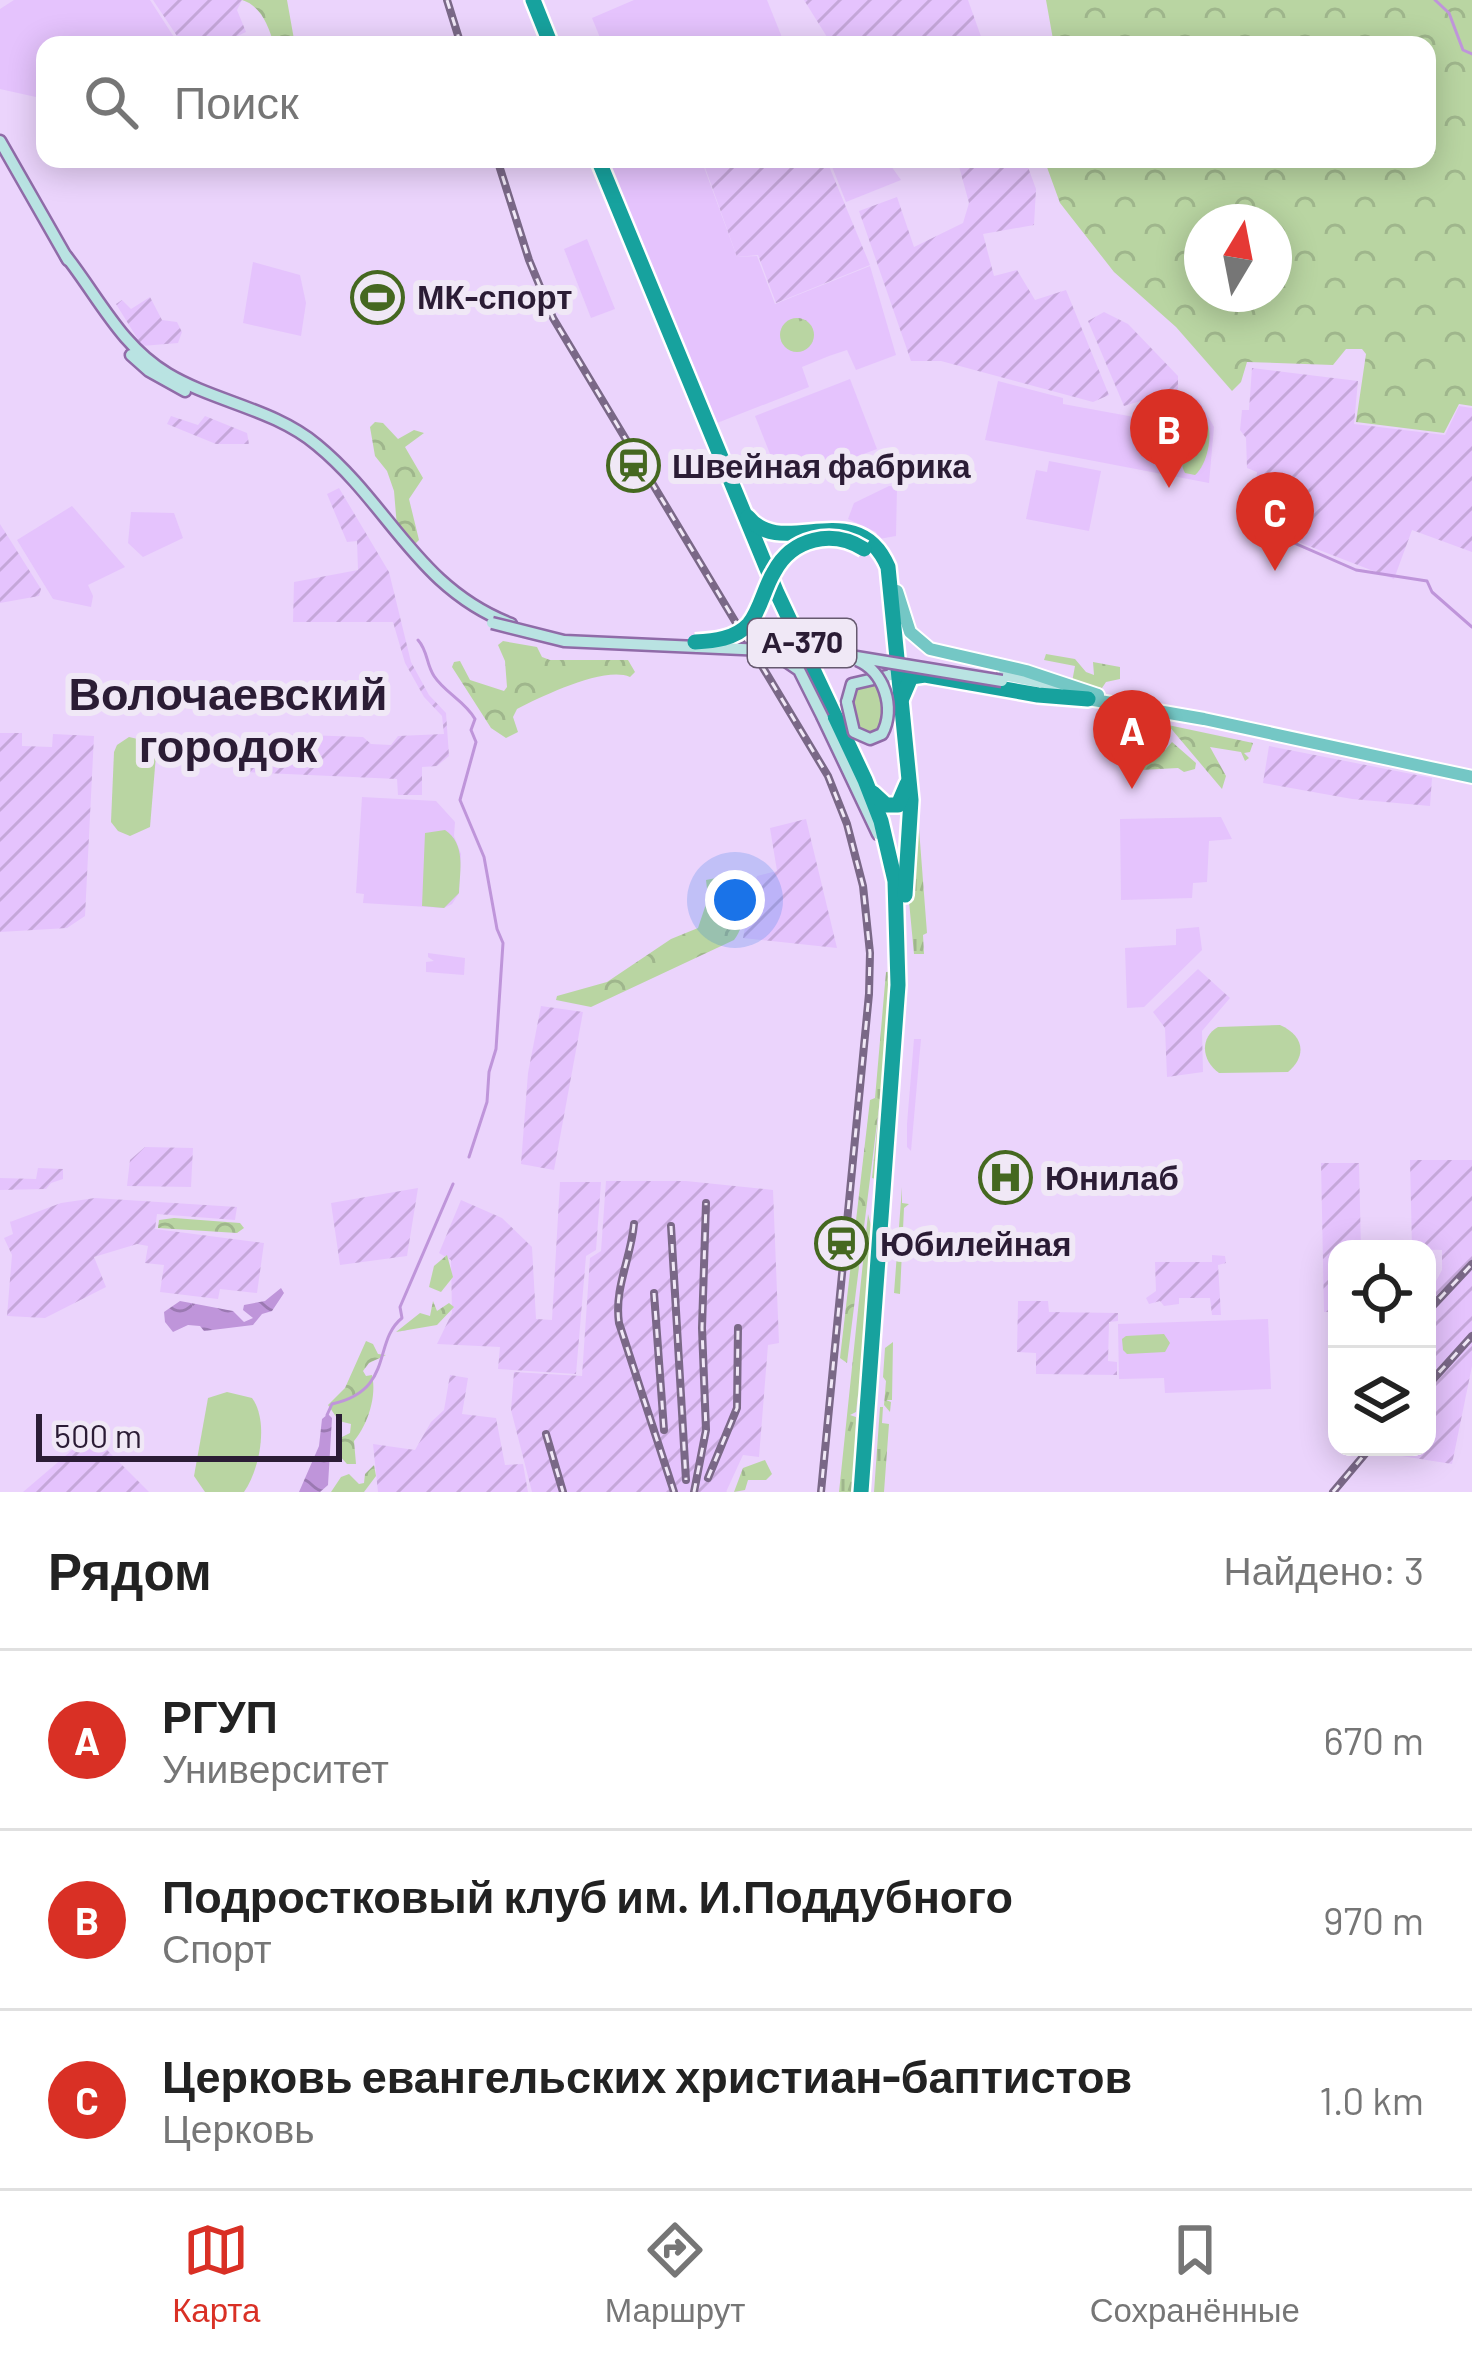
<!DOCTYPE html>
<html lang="ru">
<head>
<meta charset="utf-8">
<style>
  body { margin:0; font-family:Barlow,sans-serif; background:#f6f6f6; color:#222 }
  .controls { position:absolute; right:36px; bottom:36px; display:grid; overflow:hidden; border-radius:24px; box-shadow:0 6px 30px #0003 }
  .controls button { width:108px; height:108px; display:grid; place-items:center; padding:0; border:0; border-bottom:3px solid #e0e0e0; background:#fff; color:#222; font:60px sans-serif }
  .compass { position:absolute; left:1184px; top:204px; width:108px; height:108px; border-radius:50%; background:#fff; box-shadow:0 6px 30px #0003; rotate:10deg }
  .scale { position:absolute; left:36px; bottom:30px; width:306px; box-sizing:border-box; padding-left:12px; border:6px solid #2b1c35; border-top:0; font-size:33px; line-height:42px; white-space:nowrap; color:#2b1c35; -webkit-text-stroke:9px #f0e8f6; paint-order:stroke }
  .you { position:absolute; left:735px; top:900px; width:42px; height:42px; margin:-30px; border:9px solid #fff; border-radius:50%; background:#1a73e8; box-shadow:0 0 0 18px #1a73e833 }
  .badge { display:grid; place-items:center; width:78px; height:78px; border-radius:50%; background:#d93025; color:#fff; font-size:39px; font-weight:700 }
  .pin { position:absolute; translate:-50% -99px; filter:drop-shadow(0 3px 6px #0008) }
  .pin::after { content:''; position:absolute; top:63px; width:42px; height:36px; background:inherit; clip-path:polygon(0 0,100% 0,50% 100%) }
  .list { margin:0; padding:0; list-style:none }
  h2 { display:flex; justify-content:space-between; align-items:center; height:156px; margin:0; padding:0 48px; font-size:51px }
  h2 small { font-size:39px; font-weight:400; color:#767676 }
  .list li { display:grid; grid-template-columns:78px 1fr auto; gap:36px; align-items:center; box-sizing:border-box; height:180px; padding:0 48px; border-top:3px solid #e0e0e0 }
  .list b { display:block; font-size:45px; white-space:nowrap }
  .list p { margin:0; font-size:39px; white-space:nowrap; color:#767676 }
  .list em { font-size:39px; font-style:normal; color:#767676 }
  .icon { flex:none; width:66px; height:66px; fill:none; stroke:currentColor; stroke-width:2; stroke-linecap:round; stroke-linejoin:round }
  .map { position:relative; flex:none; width:1472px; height:1492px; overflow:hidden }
  .search { position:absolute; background:#fff; box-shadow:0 6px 30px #0003; left:36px; right:36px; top:36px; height:132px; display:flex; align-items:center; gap:30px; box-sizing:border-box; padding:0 42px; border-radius:24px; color:#767676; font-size:45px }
  .sheet { height:696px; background:#fff }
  nav { display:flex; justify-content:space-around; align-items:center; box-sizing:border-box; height:168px; border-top:3px solid #e0e0e0; background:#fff; font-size:33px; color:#767676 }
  nav a { display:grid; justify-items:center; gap:6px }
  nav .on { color:#d93025 }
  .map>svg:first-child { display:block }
  .built { fill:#e5c3fd }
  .industrial { fill:url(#industrial-furrows) }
  .grass { fill:url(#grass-tufts) }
  .forest { fill:url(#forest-crowns); fill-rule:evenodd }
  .garden { fill:#b9d5a2 }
  .water { fill:url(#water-waves) }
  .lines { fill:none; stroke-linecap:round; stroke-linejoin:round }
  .stream { stroke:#bf95da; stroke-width:3 }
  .secondary-casing { stroke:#906ba8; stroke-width:15 }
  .primary-casing { stroke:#fff; stroke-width:16 }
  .highway-casing { stroke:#fff; stroke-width:20 }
  .secondary { stroke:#b9e3e2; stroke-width:10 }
  .primary { stroke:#74c7c5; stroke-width:12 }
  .highway { stroke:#17a29e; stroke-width:15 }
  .rail-casing { stroke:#7a6887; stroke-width:8 }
  .rail { stroke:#f0e8f6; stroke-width:3; stroke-dasharray:9; stroke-linecap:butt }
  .secondary-bridge-casing { stroke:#906ba8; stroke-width:15; stroke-linecap:butt }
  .highway-bridge-casing { stroke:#fff; stroke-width:20; stroke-linecap:butt }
  .secondary-bridge { stroke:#b9e3e2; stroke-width:10 }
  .highway-bridge { stroke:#17a29e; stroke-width:15 }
  .labels { text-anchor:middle; stroke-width:12; stroke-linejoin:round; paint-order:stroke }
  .shield { fill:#f0e8f6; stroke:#66596f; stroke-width:3 }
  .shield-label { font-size:30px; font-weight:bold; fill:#2b1c35 }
  .poi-label { font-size:33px; font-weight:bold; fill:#2b1c35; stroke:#f0e8f6; text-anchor:start }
  .district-label { font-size:45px; font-weight:bold; fill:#2b1c35; stroke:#f0e8f6 }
</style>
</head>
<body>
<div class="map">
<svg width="1472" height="1492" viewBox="0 0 1472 1492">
  <defs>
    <pattern id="industrial-furrows" width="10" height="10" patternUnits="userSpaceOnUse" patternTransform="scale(3)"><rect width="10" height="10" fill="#e5c3fd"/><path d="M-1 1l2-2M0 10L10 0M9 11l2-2" fill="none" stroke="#c5a7d9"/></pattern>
    <pattern id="grass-tufts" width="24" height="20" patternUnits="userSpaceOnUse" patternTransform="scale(3)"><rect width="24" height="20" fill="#b9d5a2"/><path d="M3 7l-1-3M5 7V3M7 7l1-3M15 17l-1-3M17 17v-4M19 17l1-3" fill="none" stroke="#9fb68c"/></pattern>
    <pattern id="forest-crowns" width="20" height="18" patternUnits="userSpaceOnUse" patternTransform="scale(3)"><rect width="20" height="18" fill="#b9d5a2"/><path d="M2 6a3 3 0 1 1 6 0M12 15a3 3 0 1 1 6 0" fill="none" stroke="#9fb68c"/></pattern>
    <pattern id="water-waves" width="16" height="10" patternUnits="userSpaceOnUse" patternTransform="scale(3)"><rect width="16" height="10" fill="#bf95da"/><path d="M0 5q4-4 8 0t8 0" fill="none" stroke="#9b79b2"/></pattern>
  </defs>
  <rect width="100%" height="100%" fill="#ebd4fc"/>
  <!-- built -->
  <g class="built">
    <polygon points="14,0 150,0 179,45 45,45 45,99 0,89 0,9"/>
    <polygon points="634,0 767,0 785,45 603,45 592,18"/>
    <polygon points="605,159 701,159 737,257 757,256 775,304 870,266 896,355 856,370 847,350 829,356 802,367 809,387 717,423"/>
    <polygon points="829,159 886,159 901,180 846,202"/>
    <polygon points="587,239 615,309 591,318 564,249"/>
    <polygon points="253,262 300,275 306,303 301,336 243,323"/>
    <polygon points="850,379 877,449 782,484 755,416"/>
    <polygon points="998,381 1063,398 1063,404 1167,423 1181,398 1192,396 1199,400 1214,427 1209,483 985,440"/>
    <polygon points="1049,461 1101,471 1089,531 1026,519 1036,470 1047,472"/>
    <polygon points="889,486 897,487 896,536 879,539 876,532 848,519 854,503"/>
    <polygon points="72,506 125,567 88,585 93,596 91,607 53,599 17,540"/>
    <polygon points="131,512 174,513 183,538 143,557 128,543"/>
    <polygon points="362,797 436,801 455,822 454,836 461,854 459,893 452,904 444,908 363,903 364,894 356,893"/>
    <polygon points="1221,817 1232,839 1209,841 1207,882 1193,883 1192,898 1121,900 1120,819"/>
    <polygon points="1199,927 1202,950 1144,1007 1127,1008 1125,948 1176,945 1176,929"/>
    <polygon points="428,953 465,958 464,975 426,972 426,962 434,961 428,957"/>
    <polygon points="914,1039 921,1039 911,1151 907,1147 907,1124"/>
    <polygon points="1268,1319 1271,1389 1165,1393 1164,1378 1119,1379 1118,1324"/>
  </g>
  <!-- industrial -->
  <g class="industrial">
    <polygon points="153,0 242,0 237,10 246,32 219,45 183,45"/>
    <polygon points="804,0 968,0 984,45 832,45"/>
    <polygon points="702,159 826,159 870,265 776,303 758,255 737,257"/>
    <polygon points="957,159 1025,159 1036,189 1034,225 983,234 994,276 1017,270 1035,300 1066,290 1109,395 1093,402 941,361 911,361 859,211 897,197 914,247 963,223 969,203"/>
    <polygon points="150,297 162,320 177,322 182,332 178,343 142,346 116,304 122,300 131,309"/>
    <polygon points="1104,312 1128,324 1178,376 1178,390 1124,406 1088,321"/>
    <polygon points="1252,368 1358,381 1354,424 1445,435 1459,406 1472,408 1472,552 1412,530 1394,579 1252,524 1257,472 1247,468 1246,438 1240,430 1242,410 1249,410"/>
    <polygon points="171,416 198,425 205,416 247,433 249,444 216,444 167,424"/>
    <polygon points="339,488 389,572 411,662 429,695 446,713 449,756 437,766 422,767 422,795 398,795 397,779 243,772 246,733 363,737 371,744 391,745 398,736 444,734 442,716 424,697 405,663 393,622 293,622 294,582 358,570 357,541 347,542 327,494"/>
    <polygon points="0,524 41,589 39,596 0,603"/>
    <polygon points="0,733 22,733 22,746 52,747 53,734 94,736 85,916 67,928 0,932"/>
    <polygon points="1269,746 1432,778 1430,806 1352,799 1263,783"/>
    <polygon points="806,819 837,948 743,938 747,918 757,915 752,892 757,876 777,871 770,828"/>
    <polygon points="1198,969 1230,998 1202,1031 1203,1072 1167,1077 1165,1028 1153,1012"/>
    <polygon points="541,1006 583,1012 554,1170 521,1164 528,1073"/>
    <polygon points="145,1147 193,1148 191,1187 127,1186 130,1160"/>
    <polygon points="1410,1160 1472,1160 1472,1366 1452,1464 1351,1448 1427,1447 1427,1298 1442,1270 1442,1250 1412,1249"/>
    <polygon points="1321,1163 1359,1163 1361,1249 1337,1249 1337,1312 1324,1312"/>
    <polygon points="38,1168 63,1169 63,1179 51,1183 46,1189 0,1190 0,1178 36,1179"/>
    <polygon points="606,1181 686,1181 773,1190 779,1343 768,1345 759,1457 743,1455 726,1492 532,1492 511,1410 514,1372 582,1376 590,1258 601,1251"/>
    <polygon points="560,1182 601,1182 596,1250 586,1256 576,1374 498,1369 500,1347 437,1344 452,1313 451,1260 439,1253 461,1200 502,1218 532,1247 536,1319 552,1320"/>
    <polygon points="418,1188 407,1256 340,1265 331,1203"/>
    <polygon points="95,1198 237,1207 235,1220 157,1214 155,1229 264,1243 257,1293 220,1289 218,1299 160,1292 164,1265 145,1263 148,1246 137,1244 94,1257 106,1287 45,1318 7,1316 12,1255 4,1238 13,1234 10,1222 61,1203"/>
    <polygon points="1212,1255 1225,1256 1226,1263 1218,1265 1221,1315 1212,1315 1210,1298 1179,1298 1179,1304 1164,1306 1160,1301 1149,1304 1146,1298 1156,1291 1155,1262 1212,1262"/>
    <polygon points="1018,1301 1048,1301 1049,1312 1118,1313 1118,1321 1109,1322 1108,1361 1117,1362 1117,1375 1036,1374 1036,1353 1017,1352"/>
    <polygon points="450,1375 468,1378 462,1414 496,1418 505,1465 523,1464 528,1492 378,1492 373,1444 415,1450 431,1422 444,1410"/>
    <polygon points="91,1434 149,1492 23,1492"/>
  </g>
  <!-- grass -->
  <g class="grass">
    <circle cx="797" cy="335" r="17"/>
    <polygon points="879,680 885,716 881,729 867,734 856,727 851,708 856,685"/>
    <polygon points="909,698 927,933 923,935 924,954 914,954 908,891 904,705"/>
    <polygon points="894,971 877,1178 876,1179 872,1178 880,1100 875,1098 886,972"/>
    <polygon points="902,1187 902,1203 909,1204 904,1208 900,1294 894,1293"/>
    <polygon points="868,1214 873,1233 861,1394 858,1395 856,1412 850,1415 856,1417 854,1492 839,1492"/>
    <polygon points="893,1342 892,1400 886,1400 891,1402 890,1412 884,1405 886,1381 883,1377 885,1348"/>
    <polygon points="880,1407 883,1407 882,1423 889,1424 884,1492 874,1492"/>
  </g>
  <!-- forest -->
  <g class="forest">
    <path d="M242,0h45l8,45h-21c-5,-19 -14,-40 -32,-45z"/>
    <path d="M1046,0h426v406l-13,-2 -15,29 -88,-11 10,-68 -4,-5h-16l-13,16 -86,-3 -6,20 -9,9 -56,-64 -62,-55 -54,-69 -16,-44h383v-114h-373zM1202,222h72v72h-72z"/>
    <polygon points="375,422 383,423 398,439 414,430 424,433 405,447 423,478 409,499 419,540 415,544 397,527 394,491 387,471 375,456 370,427"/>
    <path d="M503,641l34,6 5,10 8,3h78l7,12 -5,5c-26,-11 -87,19 -113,32l-4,8 5,15 -12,6 -15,-10 -39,-61 2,-5 6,-1 10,19 34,11 3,-4 -2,-26 -7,-16z"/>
    <polygon points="1046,654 1075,659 1086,672 1094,675 1093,662 1120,667 1120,679 1106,682 1102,688 1072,682 1075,666 1044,660"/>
    <path d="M1119,712l14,1 14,16 -2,12 15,1 5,8 7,-8 24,21 -1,6 -11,3 -6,-4 -37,2 -13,-8c-1,-19 -12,-29 -9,-50z"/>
    <polygon points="1168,725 1253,743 1250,752 1244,753 1249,758 1245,761 1241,752 1210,747 1226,776 1222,789"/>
    <path d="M726,876l11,7c2,21 12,38 -3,57l-143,67 -35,-7 1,-4 50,-14 64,-43 27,-11 10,-30 -2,-18z"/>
    <polygon points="875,1098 880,1099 847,1363 840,1358 870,1100"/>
    <polygon points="174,1218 240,1223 244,1228 237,1233 158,1228 159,1220"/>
    <polygon points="447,1255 453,1277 441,1292 429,1287 434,1266"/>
    <polygon points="433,1301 437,1311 449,1303 454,1307 437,1325 396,1332 420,1313 430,1316"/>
    <path d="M366,1341l7,3 5,10 8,1 -17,8 -6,8 3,5 6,-1c5,21 -4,49 -18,66l2,23h-9l-9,-10 2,-16 10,-5 1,-9 -12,-3 -11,-16 17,-17z"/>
    <polygon points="765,1460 772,1474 766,1480 748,1480 745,1490 734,1492 743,1468"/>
    <polygon points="374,1465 376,1476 364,1492 331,1492 341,1477 349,1474 359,1484 364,1483 365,1474"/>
  </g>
  <!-- garden -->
  <g class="garden">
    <path d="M1196,418l10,2c8,14 1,45 -11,55l-10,-2c-8,-13 -2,-46 11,-55z"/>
    <polygon points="129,737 151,742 156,755 150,827 130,836 118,831 111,822 114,752 117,745"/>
    <path d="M445,830c21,14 15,40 14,63l-15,15 -22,-2 3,-73z"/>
    <path d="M1280,1025c23,10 28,30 8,47l-69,1c-17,-12 -20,-35 -1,-46z"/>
    <polygon points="1164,1334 1170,1343 1165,1352 1127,1354 1123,1350 1122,1339 1126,1336"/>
    <path d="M227,1392l25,6c17,23 8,71 -8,94h-39l-11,-16 14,-78z"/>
  </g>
  <!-- water -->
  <g class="water">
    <polygon points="281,1288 284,1293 272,1311 262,1314 253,1325 204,1331 200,1326 188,1325 173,1332 165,1322 164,1312 180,1301 233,1311 244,1322 253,1318 243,1310 244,1305 265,1301"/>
    <polygon points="328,1414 332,1418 328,1485 320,1492 299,1492 319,1446 322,1419"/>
  </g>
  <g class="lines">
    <!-- stream -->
    <g class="stream">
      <polyline points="1435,0 1449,13 1463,50 1472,54"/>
      <polyline points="1244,494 1249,502 1253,525 1356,570 1427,581 1432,592 1472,627"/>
      <path d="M418,640c10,11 8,24 16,36 11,17 31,25 41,43l-4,11 5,12 -16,58 24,57 13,72 6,14 -7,106 -7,23 -2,30 -18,55"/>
      <path d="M327,1415l5,-11c63,-14 40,-62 70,-86l-2,-11 53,-123"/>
    </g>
    <defs>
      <g id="secondary">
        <polyline points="0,141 68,260"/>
        <path d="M66,256c33,42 55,90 102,118 47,28 106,35 149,71 73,60 100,143 194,179"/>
        <polyline points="131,355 149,371 185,391"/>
        <polyline points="1003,675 1058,686"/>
        <polyline points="847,702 852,684 891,675 895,667"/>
        <polyline points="823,718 878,834"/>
      </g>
      <g id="primary">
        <polyline points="897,591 910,632 930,649 1026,671 1098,695"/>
        <polyline points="1088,699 1204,719 1472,777"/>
      </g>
      <g id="highway">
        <polyline points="533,0 551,45"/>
        <polyline points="598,159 777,593 865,780 881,821 895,881 898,985 861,1492"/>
        <path d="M748,517c34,44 109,-23 140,50l23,233 -6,95"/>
        <polyline points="902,698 911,677 925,675 1038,695 1088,699"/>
        <polyline points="873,793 886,805 898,805 907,784"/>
      </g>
    </defs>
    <!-- secondary casing -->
    <use href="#secondary" class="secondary-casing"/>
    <!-- primary casing -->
    <use href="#primary" class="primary-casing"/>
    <!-- highway casing -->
    <use href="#highway" class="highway-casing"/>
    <!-- secondary -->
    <use href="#secondary" class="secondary"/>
    <!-- primary -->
    <use href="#primary" class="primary"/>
    <!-- highway -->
    <use href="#highway" class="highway"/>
    <defs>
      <g id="rail">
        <polyline points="447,0 461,45"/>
        <polyline points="497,159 529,260 553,318 828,776 847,824 863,886 870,953 869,994 821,1492"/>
        <path d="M634,1224c-3,34 -20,64 -15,99l55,169"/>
        <polyline points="671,1226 686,1480"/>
        <polyline points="654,1293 664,1430"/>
        <polyline points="1427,1312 1472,1264"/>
        <polyline points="1427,1386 1472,1336"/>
        <polyline points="546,1434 563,1492"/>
        <polyline points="708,1478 737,1408 738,1328"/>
        <polyline points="694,1492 706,1430 702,1328 706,1203"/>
        <polyline points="1333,1492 1371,1447"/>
      </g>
    </defs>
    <!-- rail casing -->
    <use href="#rail" class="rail-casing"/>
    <!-- rail -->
    <use href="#rail" class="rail"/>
    <defs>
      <g id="secondary-bridge">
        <polyline points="492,623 564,641 832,653 1002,681"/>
        <polyline points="774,653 799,670 823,718"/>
        <path d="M847,702l7,30 16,7 12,-5c14,-26 2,-63 -25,-74"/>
      </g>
      <path id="highway-bridge" d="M695,642c19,-1 40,-3 54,-18 12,-15 15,-36 25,-52 18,-34 58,-43 90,-23"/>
    </defs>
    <!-- secondary-bridge casing -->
    <use href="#secondary-bridge" class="secondary-bridge-casing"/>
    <!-- highway-bridge casing -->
    <use href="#highway-bridge" class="highway-bridge-casing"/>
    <!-- secondary-bridge -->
    <use href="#secondary-bridge" class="secondary-bridge"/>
    <!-- highway-bridge -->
    <use href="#highway-bridge" class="highway-bridge"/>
  </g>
  <!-- icons -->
  <defs>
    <symbol id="stadium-ring" viewBox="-11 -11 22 22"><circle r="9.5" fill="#f0e8f6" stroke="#456820" stroke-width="1.5"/><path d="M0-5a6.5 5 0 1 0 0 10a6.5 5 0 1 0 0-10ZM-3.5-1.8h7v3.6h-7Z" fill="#456820"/></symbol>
    <symbol id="station-ring" viewBox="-11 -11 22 22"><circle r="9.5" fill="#f0e8f6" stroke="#456820" stroke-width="1.5"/><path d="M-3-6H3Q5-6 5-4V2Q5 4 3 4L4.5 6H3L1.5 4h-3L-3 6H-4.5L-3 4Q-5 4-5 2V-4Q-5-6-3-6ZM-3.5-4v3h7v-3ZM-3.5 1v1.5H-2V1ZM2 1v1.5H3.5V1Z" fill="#456820"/></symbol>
    <symbol id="hospital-ring" viewBox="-11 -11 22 22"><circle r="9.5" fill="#f0e8f6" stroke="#456820" stroke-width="1.5"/><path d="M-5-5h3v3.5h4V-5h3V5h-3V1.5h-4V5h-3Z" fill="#456820"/></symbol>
  </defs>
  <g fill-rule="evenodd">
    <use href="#stadium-ring" x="348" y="268" width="59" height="59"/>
    <use href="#station-ring" x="604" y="436" width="59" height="59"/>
    <use href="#hospital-ring" x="976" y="1148" width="59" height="59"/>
    <use href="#station-ring" x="812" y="1214" width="59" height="59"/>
  </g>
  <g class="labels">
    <!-- shield labels -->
    <rect class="shield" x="748" y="619" width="108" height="48" rx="9"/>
    <g class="shield-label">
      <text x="802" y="653">А-370</text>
    </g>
    <!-- poi labels -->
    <g class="poi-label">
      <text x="417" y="309">МК-спорт</text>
      <text x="672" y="478">Швейная фабрика</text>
      <text x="1045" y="1190">Юнилаб</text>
      <text x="880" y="1256">Юбилейная</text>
    </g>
    <!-- district labels -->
    <g class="district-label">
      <text x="228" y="710">Волочаевский<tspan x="228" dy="52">городок</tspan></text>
    </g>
  </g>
</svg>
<div class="controls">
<button><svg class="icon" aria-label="locate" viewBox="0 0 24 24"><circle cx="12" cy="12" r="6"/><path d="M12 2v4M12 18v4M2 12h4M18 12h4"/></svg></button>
<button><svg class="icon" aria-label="layers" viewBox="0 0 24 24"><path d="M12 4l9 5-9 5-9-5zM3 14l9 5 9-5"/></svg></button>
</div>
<svg class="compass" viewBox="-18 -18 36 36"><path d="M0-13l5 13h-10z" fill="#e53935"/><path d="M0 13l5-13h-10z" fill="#767676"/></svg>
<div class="scale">500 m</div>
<div class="you"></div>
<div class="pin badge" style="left:1132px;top:789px">A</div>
<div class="pin badge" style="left:1169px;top:488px">B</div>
<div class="pin badge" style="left:1275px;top:571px">C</div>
<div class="search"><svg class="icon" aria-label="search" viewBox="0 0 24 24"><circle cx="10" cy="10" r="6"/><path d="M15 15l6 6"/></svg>Поиск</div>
</div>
<section class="sheet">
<h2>Рядом<small>Найдено: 3</small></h2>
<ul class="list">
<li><span class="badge">A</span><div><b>РГУП</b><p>Университет</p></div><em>670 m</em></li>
<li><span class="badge">B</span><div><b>Подростковый клуб им. И.Поддубного</b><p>Спорт</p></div><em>970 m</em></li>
<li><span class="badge">C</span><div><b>Церковь евангельских христиан-баптистов</b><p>Церковь</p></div><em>1.0 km</em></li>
</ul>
</section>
<nav>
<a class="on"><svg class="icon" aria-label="map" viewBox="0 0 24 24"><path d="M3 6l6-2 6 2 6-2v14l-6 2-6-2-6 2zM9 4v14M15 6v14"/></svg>Карта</a>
<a><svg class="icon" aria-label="directions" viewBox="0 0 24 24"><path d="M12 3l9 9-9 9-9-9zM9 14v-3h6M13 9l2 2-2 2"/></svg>Маршрут</a>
<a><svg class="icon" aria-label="saved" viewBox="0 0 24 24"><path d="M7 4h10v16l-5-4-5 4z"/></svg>Сохранённые</a>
</nav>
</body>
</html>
